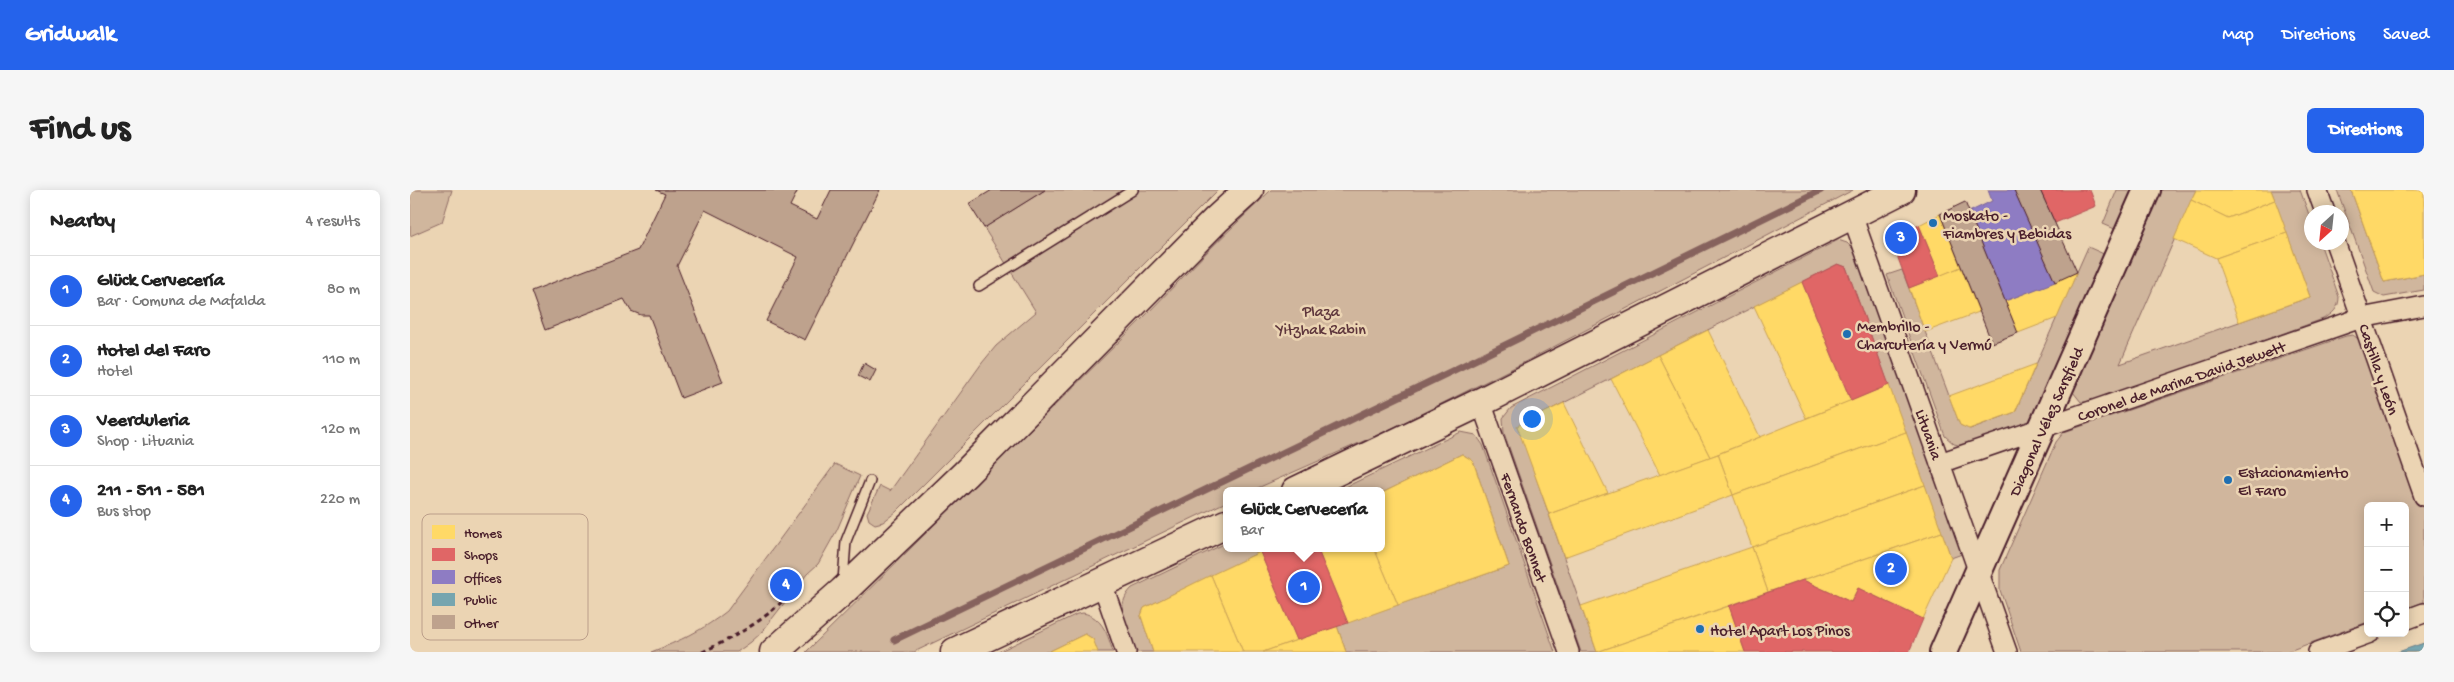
<!DOCTYPE html>
<html lang="en">
<head>
<meta charset="utf-8">
<style>
  body { margin:0; font-family:"Gochi Hand",sans-serif; background:#f6f6f6; color:#222 }
  .controls { position:absolute; right:15px; bottom:15px; display:grid; overflow:hidden; border-radius:8px; box-shadow:0 2px 12px #0003 }
  .controls button { width:45px; height:45px; display:grid; place-items:center; padding:0; border:0; border-bottom:1px solid #e0e0e0; background:#fff; color:#222; font:25px sans-serif }
  .compass { position:absolute; left:1894px; top:15px; width:45px; height:45px; border-radius:50%; background:#fff; box-shadow:0 2px 12px #0003; rotate:207deg }
  .you { position:absolute; left:1121px; top:228px; width:18px; height:18px; margin:-12px; border:4px solid #fff; border-radius:50%; background:#1a73e8; box-shadow:0 0 0 8px #1a73e833 }
  .badge { display:grid; place-items:center; width:32px; height:32px; border-radius:50%; background:#2563eb; color:#fff; font-size:16px; font-weight:700 }
  .pin { position:absolute; translate:-50% -50%; border:2px solid #fff; box-shadow:0 1px 5px #0006 }
  .popup { position:absolute; left:813px; top:297px; width:162px; height:65px; box-sizing:border-box; display:grid; place-content:center; border-radius:8px; background:#fff; filter:drop-shadow(0 1px 4px #0005); font-size:16px; white-space:nowrap; color:#767676 }
  .popup b { font-size:19px; color:#222 }
  .popup::after { content:''; position:absolute; left:50%; top:100%; margin-left:-10px; border:10px solid transparent; border-top-color:#fff }
  .list { margin:0; padding:0; list-style:none }
  h2 { display:flex; justify-content:space-between; align-items:center; height:65px; margin:0; padding:0 20px; font-size:21px }
  h2 small { font-size:16px; font-weight:400; color:#767676 }
  .list li { display:grid; grid-template-columns:32px 1fr auto; gap:15px; align-items:center; box-sizing:border-box; height:70px; padding:0 20px; border-top:1px solid #e0e0e0 }
  .list b { display:block; font-size:19px; white-space:nowrap }
  .list p { margin:0; font-size:16px; white-space:nowrap; color:#767676 }
  .list em { font-size:16px; font-style:normal; color:#767676 }
  .icon { flex:none; width:28px; height:28px; fill:none; stroke:currentColor; stroke-width:2; stroke-linecap:round; stroke-linejoin:round }
  .map { position:relative; flex:none; width:2014px; height:462px; overflow:hidden; border-radius:8px }
  header { display:flex; align-items:center; gap:30px; box-sizing:border-box; height:70px; padding:0 25px; background:#2563eb; color:#fff }
  header strong { font-size:24px }
  nav { display:flex; gap:28px; margin-inline-start:auto; font-size:18px }
  .intro { display:flex; align-items:center; justify-content:space-between; box-sizing:border-box; height:120px; padding:0 30px }
  h1 { margin:0; font-size:35px }
  .button { padding:12px 22px; border-radius:8px; background:#2563eb; color:#fff; font-size:18px; font-weight:700 }
  main { display:flex; gap:30px; padding:0 30px }
  aside { flex:1; background:#fff; border-radius:8px; box-shadow:0 2px 12px #0003 }
  .map>svg:first-child { display:block }
  .green { fill:#d0b69d; stroke:#8d6a64 }
  .homes { fill:#ffd966; stroke:#c9a154 }
  .shops { fill:#e06666; stroke:#b35154 }
  .offices { fill:#8e7cc3; stroke:#7a6095 }
  .public { fill:#76a5af; stroke:#697d87 }
  .lines { fill:none; stroke-linecap:round; stroke-linejoin:round }
  .stream { stroke:#86625d; stroke-width:7 }
  .building { fill:#bea28d; stroke:#4a1f2b }
  .lane-casing { stroke:#4a1f2b; stroke-width:12 }
  .street-casing { stroke:#4a1f2b; stroke-width:22 }
  .secondary-casing { stroke:#4a1f2b; stroke-width:30 }
  .primary-casing { stroke:#4a1f2b; stroke-width:31 }
  .path { stroke:#4a1f2b; stroke-width:3; stroke-dasharray:5 4; stroke-linecap:butt }
  .lane { stroke:#ebd4b3; stroke-width:9 }
  .street { stroke:#ebd4b3; stroke-width:19 }
  .secondary { stroke:#ebd4b3; stroke-width:26 }
  .primary { stroke:#ebd4b3; stroke-width:28 }
  .poi-dot { fill:#1f6fb2; stroke:#ebd4b3; stroke-width:2 }
  .labels { text-anchor:middle; stroke-width:5; stroke-linejoin:round; paint-order:stroke }
  .poi-label { font-size:16px; fill:#4a1f2b; stroke:#ebd4b3; text-anchor:start }
  .park-label { font-size:16px; fill:#5e363c; stroke:#ebd4b3 }
  .street-label { font-size:16px; fill:#4a1f2b; stroke:#ebd4b3 }
  .key { fill:#ebd4b3; stroke:#bb9e8a; stroke-width:1 }
  .key-label { font-size:14px; fill:#4a1f2b }
</style>
</head>
<body>
<header>
<strong>Gridwalk</strong>
<nav><a>Map</a><a>Directions</a><a>Saved</a></nav>
</header>
<div class="intro"><h1>Find us</h1><a class="button">Directions</a></div>
<main>
<aside>
<h2>Nearby<small>4 results</small></h2>
<ul class="list">
<li><span class="badge">1</span><div><b>Glück Cervecería</b><p>Bar · Comuna de Mafalda</p></div><em>80 m</em></li>
<li><span class="badge">2</span><div><b>Hotel del Faro</b><p>Hotel</p></div><em>110 m</em></li>
<li><span class="badge">3</span><div><b>Veerduleria</b><p>Shop · Lituania</p></div><em>120 m</em></li>
<li><span class="badge">4</span><div><b>211 - 511 - 581</b><p>Bus stop</p></div><em>220 m</em></li>
</ul>
</aside>
<div class="map">
<svg width="2014" height="462" viewBox="0 0 2014 462">
  <rect width="100%" height="100%" fill="#ebd4b3"/>
  <filter id="ink" filterUnits="userSpaceOnUse"><feTurbulence type="fractalNoise" baseFrequency=".02" numOctaves="2"/><feDisplacementMap in="SourceGraphic" scale="10" xChannelSelector="R" yChannelSelector="G"/><feConvolveMatrix kernelMatrix="1 2 1 2 8 2 1 2 1" color-interpolation-filters="sRGB"/></filter>
  <g filter="url(#ink)">
    <!-- green -->
    <g class="green">
      <polygon points="0,0 42,0 32,32 0,46"/>
      <polygon points="635,0 808,0 486,322 473,332 465,334 459,330 457,323 470,296 480,301 572,173 586,156 626,122 574,38"/>
      <polygon points="861,0 1443,0 1109,175 983,238 841,301 816,301 816,312 504,462 396,462 736,125 801,58"/>
      <polygon points="1707,0 1724,0 1707,40 1693,34"/>
      <path d="M1752,0h34l-76,174 190,-67 -39,-107h29l11,30 1,22 8,1 19,54c0,11 -6,17 -16,22l-231,83h-11l-8,-10z"/>
      <polygon points="1927,0 1941,0 1974,92 2014,84 2014,100 1974,107 1964,102"/>
      <polygon points="1428,50 1437,53 1444,60 1552,364 1541,368 1436,77 1428,74 1108,236 1187,462 1171,462 1094,243 1093,228 1101,218"/>
      <polygon points="1678,57 1696,65 1621,232 1556,257 1544,254 1535,246 1477,85 1492,80 1550,235 1560,239 1605,222"/>
      <polygon points="1943,145 1955,154 2014,317 2014,412 1995,419 1995,316 1958,316 1958,432 1876,462 1611,462 1590,400 1590,380 1646,252 1654,242 1936,146"/>
      <polygon points="1051,242 1066,245 1073,255 1145,462 936,462 927,436 1099,376 1063,271 1052,264 972,303 972,301 927,301"/>
      <path d="M425,274l25,12 -23,54 -19,34 -11,10 -46,59 -10,9 -14,10h-86c29,-11 52,-22 76,-41z"/>
      <path d="M816,353v5h42l-124,60 -3,8 12,36h-18c-8,-22 -22,-45 -3,-64z"/>
      <path d="M673,423c20,4 25,23 30,39h-16l-4,-13 -8,-5 -37,18h-50l79,-38z"/>
    </g>
    <!-- homes -->
    <g class="homes">
      <polygon points="1786,0 1861,0 1865,10 1818,28 1781,10"/>
      <polygon points="1941,0 2014,0 2014,84 1974,92"/>
      <polygon points="1781,10 1818,28 1865,10 1877,43 1806,68 1764,49"/>
      <polygon points="1530,24 1551,77 1530,86 1509,35"/>
      <polygon points="1877,43 1900,107 1829,132 1806,68"/>
      <polygon points="1551,77 1569,122 1515,142 1499,98"/>
      <polygon points="1667,82 1647,128 1608,143 1595,111"/>
      <polygon points="1392,92 1441,211 1396,228 1344,116"/>
      <polygon points="1298,140 1350,247 1300,267 1248,165"/>
      <polygon points="1248,165 1300,267 1250,285 1201,189"/>
      <polygon points="1626,174 1605,222 1559,239 1550,235 1539,206"/>
      <polygon points="1479,195 1496,242 1323,305 1308,264"/>
      <polygon points="1154,213 1198,303 1139,324 1107,236"/>
      <polygon points="1496,242 1515,295 1342,357 1323,305"/>
      <polygon points="1052,264 1063,271 1099,376 988,415 964,358 972,358 972,303"/>
      <polygon points="1308,264 1323,305 1154,367 1139,324"/>
      <polygon points="1515,295 1532,342 1358,402 1342,357"/>
      <polygon points="1532,342 1541,368 1513,429 1448,398 1441,412 1393,390"/>
      <polygon points="1342,357 1358,402 1187,462 1171,416"/>
      <polygon points="907,358 964,358 988,415 938,433"/>
      <polygon points="850,362 887,450 853,462 833,462 801,385"/>
      <polygon points="801,385 833,462 743,462 731,426 734,418"/>
      <polygon points="1319,416 1335,462 1187,462"/>
      <polygon points="927,436 936,462 853,462 887,450"/>
      <polygon points="675,444 683,449 688,462 638,462"/>
    </g>
    <!-- shops -->
    <g class="shops">
      <polygon points="1630,0 1680,0 1686,16 1645,33"/>
      <polygon points="1509,35 1530,86 1499,98 1482,52 1485,46"/>
      <polygon points="1428,74 1436,77 1479,195 1441,211 1392,92"/>
      <polygon points="858,358 907,358 938,433 887,450 850,362"/>
      <polygon points="1393,390 1441,412 1448,398 1513,429 1499,462 1335,462 1319,416"/>
    </g>
    <!-- offices -->
    <polygon class="offices" points="1604,0 1645,92 1595,111 1559,22 1582,11 1578,0"/>
    <!-- public -->
    <polygon class="public" points="2014,453 2014,462 1988,462"/>
    <g class="lines">
      <!-- stream -->
      <polyline class="stream" points="484,450 1040,182 1411,0"/>
    </g>
    <!-- building -->
    <g class="building">
      <polygon points="246,0 388,0 380,16 407,29 421,0 470,0 395,150 356,131 388,67 295,20 267,76 313,192 271,208 239,125 231,125 221,121 214,109 135,140 121,101 228,60 255,4"/>
      <polygon points="582,0 635,0 574,38 559,14"/>
      <polygon points="1604,0 1630,0 1667,82 1645,92"/>
      <polygon points="1555,12 1608,143 1582,153 1530,24"/>
      <polygon points="454,173 466,180 460,192 448,186"/>
      <polygon points="375,386 384,393 375,406 366,399"/>
    </g>
    <g class="lines">
      <defs>
        <g id="lane">
          <polyline points="569,96 723,0"/>
          <polyline points="433,391 436,351 460,291"/>
        </g>
        <g id="street">
          <polyline points="1907,0 1915,22"/>
          <polyline points="1442,25 1597,462"/>
          <polyline points="1925,52 2014,306"/>
          <polyline points="1071,212 1159,462"/>
          <polyline points="1530,273 1951,128 2014,116"/>
          <polyline points="692,393 716,462"/>
          <polyline points="1995,430 2014,423"/>
          <polyline points="1908,462 1960,443"/>
        </g>
        <polyline id="secondary" points="1533,462 1737,0"/>
        <g id="primary">
          <polyline points="886,301 1071,212 1491,0"/>
          <polyline points="364,462 433,401 555,284 806,30 839,0"/>
          <polyline points="545,462 816,334"/>
        </g>
      </defs>
      <!-- lane casing -->
      <use href="#lane" class="lane-casing"/>
      <!-- street casing -->
      <use href="#street" class="street-casing"/>
      <!-- secondary casing -->
      <use href="#secondary" class="secondary-casing"/>
      <!-- primary casing -->
      <use href="#primary" class="primary-casing"/>
      <!-- path -->
      <path class="path" d="M292,462c30,-13 71,-36 90,-62"/>
      <!-- lane -->
      <use href="#lane" class="lane"/>
      <!-- street -->
      <use href="#street" class="street"/>
      <!-- secondary -->
      <use href="#secondary" class="secondary"/>
      <!-- primary -->
      <use href="#primary" class="primary"/>
    </g>
  </g>
  <!-- markers -->
  <g class="poi-dot">
    <circle cx="1523" cy="33" r="5"/>
    <circle cx="1437" cy="144" r="5"/>
    <circle cx="1818" cy="290" r="5"/>
    <circle cx="1290" cy="439" r="5"/>
  </g>
  <g class="labels">
    <!-- poi labels -->
    <g class="poi-label">
      <text x="1533" y="30">Moskato -<tspan x="1533" dy="18">Fiambres y Bebidas</tspan></text>
      <text x="1447" y="141">Membrillo -<tspan x="1447" dy="18">Charcutería y Vermú</tspan></text>
      <text x="1828" y="287">Estacionamiento<tspan x="1828" dy="18">El Faro</tspan></text>
      <text x="1300" y="445">Hotel Apart Los Pinos</text>
    </g>
    <!-- park labels -->
    <g class="park-label">
      <text x="911" y="126">Plaza<tspan x="911" dy="18">Yitzhak Rabin</tspan></text>
    </g>
    <!-- street labels -->
    <g class="street-label">
      <text transform="translate(1970 179) rotate(71)" y="6">Castilla y León</text>
      <text transform="translate(1771 190) rotate(-19)" y="6">Coronel de Marina David Jewett</text>
      <text transform="translate(1635 231) rotate(-66)" y="6">Diagonal Vélez Sarsfield</text>
      <text transform="translate(1520 244) rotate(71)" y="6">Lituania</text>
      <text transform="translate(1115 337) rotate(71)" y="6">Fernando Bonnet</text>
    </g>
  </g>
  <!-- legend -->
  <rect x="12" y="324" width="166" height="126" rx="8" class="key"/>
  <rect x="22" y="335" width="23" height="14" fill="#ffd966"/>
  <rect x="22" y="358" width="23" height="13" fill="#e06666"/>
  <rect x="22" y="380" width="23" height="14" fill="#8e7cc3"/>
  <rect x="22" y="403" width="23" height="13" fill="#76a5af"/>
  <rect x="22" y="425" width="23" height="14" fill="#bea28d"/>
  <g class="key-label">
    <text x="54" y="347">Homes</text>
    <text x="54" y="369">Shops</text>
    <text x="54" y="392">Offices</text>
    <text x="54" y="414">Public</text>
    <text x="54" y="437">Other</text>
  </g>
</svg>
<div class="controls">
<button>+</button>
<button>−</button>
<button><svg class="icon" aria-label="locate" viewBox="0 0 24 24"><circle cx="12" cy="12" r="6"/><path d="M12 2v4M12 18v4M2 12h4M18 12h4"/></svg></button>
</div>
<svg class="compass" viewBox="-18 -18 36 36"><path d="M0-13l5 13h-10z" fill="#e53935"/><path d="M0 13l5-13h-10z" fill="#767676"/></svg>
<div class="you"></div>
<div class="pin badge" style="left:894px;top:397px">1</div>
<div class="popup"><b>Glück Cervecería</b>Bar</div>
<div class="pin badge" style="left:1481px;top:379px">2</div>
<div class="pin badge" style="left:1491px;top:48px">3</div>
<div class="pin badge" style="left:376px;top:395px">4</div>
</div>
</main>
</body>
</html>
